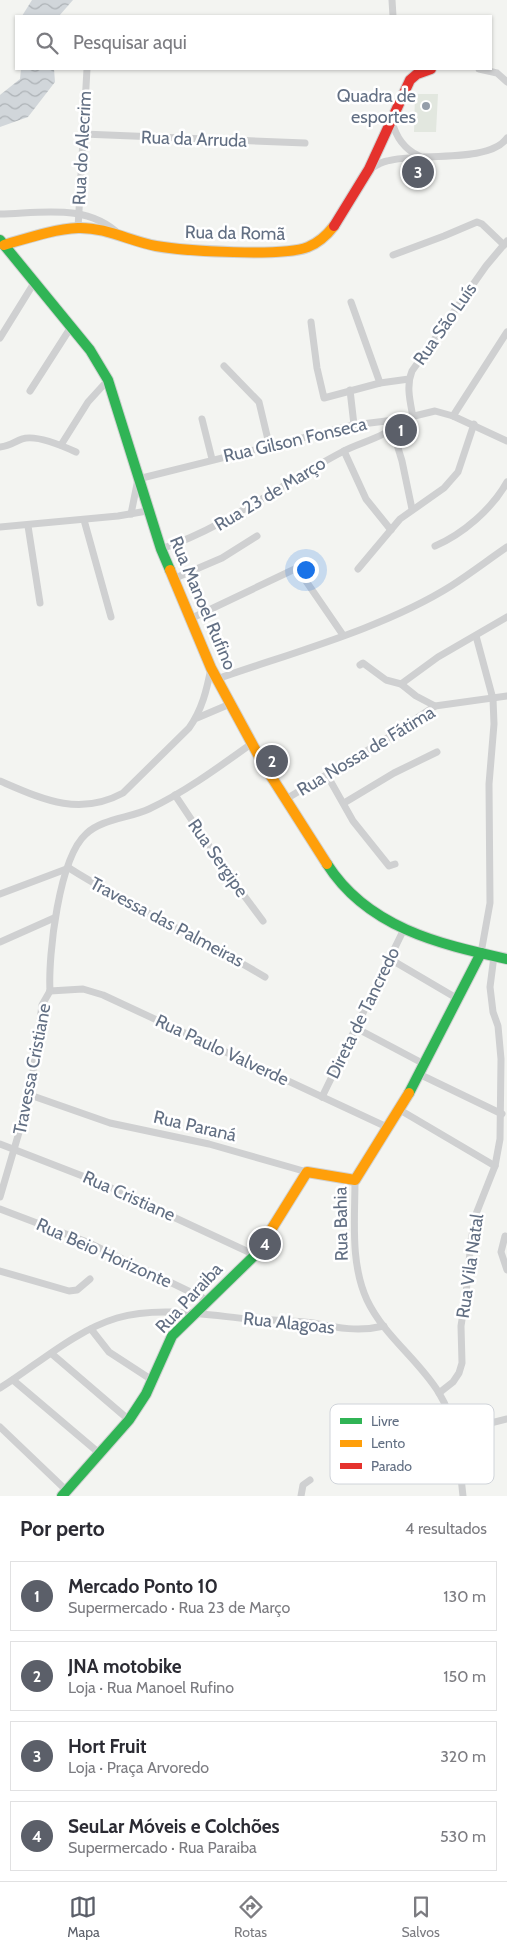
<!DOCTYPE html>
<html lang="pt">
<head>
<meta charset="utf-8">
<style>
  body { margin:0; font-family:Cabin,sans-serif; background:#f7f7f7; color:#2b2b33 }
  .you { position:absolute; left:305px; top:569px; width:18px; height:18px; margin:-12px; border:4px solid #fff; border-radius:50%; background:#1a73e8; box-shadow:0 0 0 8px #1a73e833 }
  .badge { display:grid; place-items:center; width:32px; height:32px; border-radius:50%; background:#5b5f69; color:#fff; font-size:16px; font-weight:700 }
  .pin { position:absolute; translate:-50% -50%; border:2px solid #fff; box-shadow:0 1px 5px #0006 }
  .list { margin:0; padding:0; list-style:none }
  h2 { display:flex; justify-content:space-between; align-items:center; height:65px; margin:0; padding:0 20px; font-size:21px }
  h2 small { font-size:16px; font-weight:400; color:#7c7c81 }
  .list li { display:grid; grid-template-columns:32px 1fr auto; gap:15px; align-items:center; box-sizing:border-box; height:70px; margin:0 10px 10px; padding:0 10px; border:1px solid #e1e1e2; border-radius:0px }
  .list b { display:block; font-size:19px; white-space:nowrap }
  .list p { margin:0; font-size:16px; white-space:nowrap; color:#7c7c81 }
  .list em { font-size:16px; font-style:normal; color:#7c7c81 }
  .icon { flex:none; width:28px; height:28px; fill:none; stroke:currentColor; stroke-width:2; stroke-linecap:round; stroke-linejoin:round }
  .map { position:relative; flex:none; width:507px; height:1496px; overflow:hidden }
  .search { position:absolute; background:#fff; box-shadow:0 1px 4px #0004; left:15px; right:15px; top:15px; height:55px; display:flex; align-items:center; gap:12px; box-sizing:border-box; padding:0 18px; border-radius:0px; color:#7c7c81; font-size:19px }
  .sheet { height:385px; background:#fff }
  nav { display:flex; justify-content:space-around; align-items:center; box-sizing:border-box; height:70px; border-top:1px solid #e1e1e2; background:#fff; font-size:14px; color:#7c7c81 }
  nav a { display:grid; justify-items:center; gap:2px }
  nav .on { color:#5b5f69 }
  .map>svg:first-child { display:block }
  .pitch { fill:#e2e7df }
  .water { fill:url(#water-waves) }
  .lines { fill:none; stroke-linecap:round; stroke-linejoin:round }
  .fast-casing { stroke:#d1d2d2; stroke-width:12 }
  .slow-casing { stroke:#d1d2d2; stroke-width:12 }
  .jam-casing { stroke:#d1d2d2; stroke-width:12 }
  .street { stroke:#cfd0d1; stroke-width:7 }
  .fast { stroke:#30b455; stroke-width:10 }
  .slow { stroke:#ff9f0a; stroke-width:10 }
  .jam { stroke:#e5322d; stroke-width:10 }
  .poi-dot { fill:#959eaa; stroke:#fff; stroke-width:2 }
  .labels { text-anchor:middle; stroke-width:5; stroke-linejoin:round; paint-order:stroke }
  .poi-label { font-size:18px; fill:#626f83; stroke:#fff; text-anchor:end }
  .street-label { font-size:18px; fill:#626f83; stroke:#fff }
  .key { fill:#fff; stroke:#d0d4da; stroke-width:1 }
  .key-label { font-size:14px; fill:#626f83 }
</style>
</head>
<body>
<div class="map">
<svg width="507" height="1496" viewBox="0 0 507 1496">
  <defs>
    <pattern id="water-waves" width="16" height="10" patternUnits="userSpaceOnUse" patternTransform="scale(1.25)"><rect width="16" height="10" fill="#d1d6da"/><path d="M0 5q4-4 8 0t8 0" fill="none" stroke="#adb2b6"/></pattern>
  </defs>
  <rect width="100%" height="100%" fill="#f3f4f1"/>
  <!-- pitch -->
  <polygon class="pitch" points="415,94 438,94 436,132 414,132"/>
  <!-- water -->
  <g class="water">
    <polygon points="32,0 73,0 59,16 22,16"/>
    <polygon points="21,69 54,69 55,82 28,117 0,127 0,95 20,79"/>
  </g>
  <g class="lines">
    <defs>
      <g id="fast">
        <polyline points="0,240 90,350 108,380 161,549 170,570"/>
        <path d="M327,864c40,63 111,80 180,95"/>
        <polyline points="409,1093 481,953"/>
        <polyline points="62,1496 129,1420 146,1394 172,1336 255,1255 261,1246"/>
      </g>
      <g id="slow">
        <path d="M4,245c24,-7 50,-16 74,-17 27,-1 52,13 78,18 28,5 128,11 152,1 10,-4 19,-12 26,-21"/>
        <polyline points="170,570 211,668 262,762 327,864"/>
        <polyline points="261,1246 307,1172 355,1180 409,1093"/>
      </g>
      <polyline id="jam" points="334,226 369,169 410,80 417,74 431,69"/>
    </defs>
    <!-- fast casing -->
    <use href="#fast" class="fast-casing"/>
    <!-- slow casing -->
    <use href="#slow" class="slow-casing"/>
    <!-- jam casing -->
    <use href="#jam" class="jam-casing"/>
    <!-- street -->
    <g class="street">
      <polyline points="392,0 393,16"/>
      <polyline points="479,69 497,73 507,82"/>
      <path d="M392,121c4,17 12,28 27,35"/>
      <polyline points="83,134 305,143"/>
      <path d="M370,169c5,-3 11,-7 17,-8 30,-9 102,3 120,-23"/>
      <path d="M0,214c42,-1 87,-11 120,21"/>
      <polyline points="78,228 87,69"/>
      <polyline points="393,255 444,236 477,222 482,224 504,245"/>
      <polyline points="351,302 380,383"/>
      <polyline points="311,322 317,368 324,398 380,383 409,379"/>
      <polyline points="0,338 34,283"/>
      <polyline points="224,366 259,402 269,444"/>
      <polyline points="350,390 354,425"/>
      <polyline points="30,391 71,327"/>
      <polyline points="453,416 507,332"/>
      <path d="M413,417c-3,-16 -7,-31 -1,-46l74,-105 21,-25"/>
      <polyline points="202,419 212,459"/>
      <polyline points="392,428 402,461 412,509"/>
      <polyline points="61,445 88,402 108,380"/>
      <path d="M0,447c10,-1 14,-5 22,-8 14,-5 41,7 54,13"/>
      <polyline points="344,451 366,499 391,530"/>
      <polyline points="131,514 138,479 354,425 402,419 435,411 453,416 507,441"/>
      <polyline points="84,520 111,617"/>
      <polyline points="28,526 40,603"/>
      <polyline points="0,527 118,516 147,511"/>
      <path d="M435,546c28,-12 57,-37 72,-64"/>
      <path d="M161,549c65,-22 120,-65 181,-97 20,-11 45,-14 60,-33"/>
      <polyline points="358,569 400,519 444,488 458,472 474,424"/>
      <polyline points="173,579 222,558 257,536"/>
      <polyline points="190,619 297,568 343,635"/>
      <polyline points="476,636 493,699 494,724 489,784 490,903 481,953"/>
      <polyline points="360,665 363,663 386,680 401,684 416,696 435,706"/>
      <path d="M217,679c74,-26 167,-51 234,-93 19,-12 37,-26 56,-39"/>
      <polyline points="401,684 438,657 507,617"/>
      <polyline points="197,718 230,704"/>
      <polyline points="327,775 353,821 389,866 395,864"/>
      <path d="M0,781c42,18 79,36 123,12l66,-65c13,-18 18,-39 22,-60"/>
      <polyline points="175,795 225,870 263,921"/>
      <polyline points="286,799 383,741 435,706 507,696"/>
      <polyline points="344,803 394,773 437,752"/>
      <path d="M69,868c63,40 132,70 196,109"/>
      <polyline points="0,894 69,868"/>
      <polyline points="0,942 54,918"/>
      <polyline points="390,959 458,999"/>
      <polyline points="50,991 83,989 103,995 389,1128"/>
      <path d="M50,991c-2,-36 9,-133 36,-157 15,-15 44,-16 63,-25 36,-17 70,-42 102,-65"/>
      <polyline points="356,1028 424,1064"/>
      <polyline points="419,1074 502,1114"/>
      <polyline points="30,1095 110,1123 209,1144 307,1172"/>
      <polyline points="322,1097 404,929"/>
      <polyline points="400,1110 495,1166"/>
      <polyline points="0,1144 98,1182 255,1255"/>
      <path d="M355,1180c0,39 -5,83 12,120 17,36 52,60 72,93 19,31 20,68 24,103"/>
      <polyline points="0,1197 30,1095 42,1005 50,991"/>
      <polyline points="0,1209 87,1242 207,1300"/>
      <polyline points="505,1236 501,1252 507,1270"/>
      <polyline points="0,1271 69,1291 77,1290 90,1279"/>
      <polyline points="91,1329 109,1352 152,1380"/>
      <polyline points="52,1354 129,1420"/>
      <polyline points="13,1380 99,1453"/>
      <path d="M0,1388c37,-23 74,-57 117,-70 41,-12 90,-3 132,1 21,1 43,1 64,4 25,5 46,9 71,3"/>
      <polyline points="439,1393 453,1382 459,1373 462,1363 461,1326 466,1294 471,1241 476,1214 495,1166 500,1139 501,1059 498,1026 493,1012 490,987 494,956"/>
      <polyline points="0,1427 67,1491"/>
      <polyline points="455,1432 507,1419"/>
      <polyline points="301,1496 303,1485 310,1480"/>
    </g>
    <!-- fast -->
    <use href="#fast" class="fast"/>
    <!-- slow -->
    <use href="#slow" class="slow"/>
    <!-- jam -->
    <use href="#jam" class="jam"/>
  </g>
  <!-- markers -->
  <circle class="poi-dot" cx="426" cy="106" r="5"/>
  <g class="labels">
    <!-- poi labels -->
    <g class="poi-label">
      <text x="416" y="102">Quadra de<tspan x="416" dy="21">esportes</tspan></text>
    </g>
    <!-- street labels -->
    <g class="street-label">
      <text transform="translate(194 139) rotate(2)" y="6">Rua da Arruda</text>
      <text transform="translate(82 148) rotate(-87)" y="6">Rua do Alecrim</text>
      <text transform="translate(235 233) rotate(1)" y="6">Rua da Romã</text>
      <text transform="translate(445 324) rotate(-55)" y="6">Rua São Luís</text>
      <text transform="translate(295 440) rotate(-13)" y="6">Rua Gilson Fonseca</text>
      <text transform="translate(270 494) rotate(-31)" y="6">Rua 23 de Março</text>
      <text transform="translate(203 603) rotate(67)" y="6">Rua Manoel Rufino</text>
      <text transform="translate(366 751) rotate(-31)" y="6">Rua Nossa de Fátima</text>
      <text transform="translate(218 858) rotate(55)" y="6">Rua Sergipe</text>
      <text transform="translate(167 922) rotate(28)" y="6">Travessa das Palmeiras</text>
      <text transform="translate(363 1013) rotate(-64)" y="6">Direta de Tancredo</text>
      <text transform="translate(222 1050) rotate(25)" y="6">Rua Paulo Valverde</text>
      <text transform="translate(32 1069) rotate(-79)" y="6">Travessa Cristiane</text>
      <text transform="translate(195 1126) rotate(13)" y="6">Rua Paraná</text>
      <text transform="translate(129 1196) rotate(24)" y="6">Rua Cristiane</text>
      <text transform="translate(341 1224) rotate(-91)" y="6">Rua Bahia</text>
      <text transform="translate(104 1253) rotate(24)" y="6">Rua Beio Horizonte</text>
      <text transform="translate(470 1266) rotate(-82)" y="6">Rua Vila Natal</text>
      <text transform="translate(189 1298) rotate(-47)" y="6">Rua Paraiba</text>
      <text transform="translate(289 1323) rotate(6)" y="6">Rua Alagoas</text>
    </g>
  </g>
  <!-- legend -->
  <rect x="330" y="1404" width="164" height="80" rx="8" class="key"/>
  <rect x="340" y="1418" width="22" height="6" fill="#30b455"/>
  <rect x="340" y="1440" width="22" height="7" fill="#ff9f0a"/>
  <rect x="340" y="1463" width="22" height="6" fill="#e5322d"/>
  <g class="key-label">
    <text x="371" y="1426">Livre</text>
    <text x="371" y="1448">Lento</text>
    <text x="371" y="1471">Parado</text>
  </g>
</svg>
<div class="you"></div>
<div class="pin badge" style="left:401px;top:430px">1</div>
<div class="pin badge" style="left:272px;top:761px">2</div>
<div class="pin badge" style="left:418px;top:172px">3</div>
<div class="pin badge" style="left:265px;top:1244px">4</div>
<div class="search"><svg class="icon" aria-label="search" viewBox="0 0 24 24"><circle cx="10" cy="10" r="6"/><path d="M15 15l6 6"/></svg>Pesquisar aqui</div>
</div>
<section class="sheet">
<h2>Por perto<small>4 resultados</small></h2>
<ul class="list">
<li><span class="badge">1</span><div><b>Mercado Ponto 10</b><p>Supermercado · Rua 23 de Março</p></div><em>130 m</em></li>
<li><span class="badge">2</span><div><b>JNA motobike</b><p>Loja · Rua Manoel Rufino</p></div><em>150 m</em></li>
<li><span class="badge">3</span><div><b>Hort Fruit</b><p>Loja · Praça Arvoredo</p></div><em>320 m</em></li>
<li><span class="badge">4</span><div><b>SeuLar Móveis e Colchões</b><p>Supermercado · Rua Paraiba</p></div><em>530 m</em></li>
</ul>
</section>
<nav>
<a class="on"><svg class="icon" aria-label="map" viewBox="0 0 24 24"><path d="M3 6l6-2 6 2 6-2v14l-6 2-6-2-6 2zM9 4v14M15 6v14"/></svg>Mapa</a>
<a><svg class="icon" aria-label="directions" viewBox="0 0 24 24"><path d="M12 3l9 9-9 9-9-9zM9 14v-3h6M13 9l2 2-2 2"/></svg>Rotas</a>
<a><svg class="icon" aria-label="saved" viewBox="0 0 24 24"><path d="M7 4h10v16l-5-4-5 4z"/></svg>Salvos</a>
</nav>
</body>
</html>
